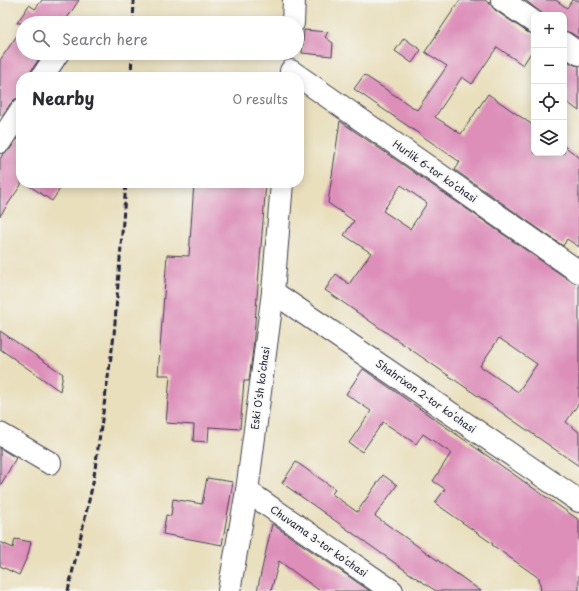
<!DOCTYPE html>
<html lang="en">
<head>
<meta charset="utf-8">
<style>
  body { margin:0; font-family:"Playpen Sans",sans-serif; background:#f2f2f3; color:#2b2b33 }
  .controls { position:absolute; right:12px; top:12px; display:grid; overflow:hidden; border-radius:8px; box-shadow:0 2px 10px #0003 }
  .controls button { width:36px; height:36px; display:grid; place-items:center; padding:0; border:0; border-bottom:1px solid #e1e1e2; background:#fff; color:#2b2b33; font:20px sans-serif }
  .list { margin:0; padding:0; list-style:none }
  h2 { display:flex; justify-content:space-between; align-items:center; height:52px; margin:0; padding:0 16px; font-size:17px }
  h2 small { font-size:13px; font-weight:400; color:#7c7c81 }
  .icon { flex:none; width:22px; height:22px; fill:none; stroke:currentColor; stroke-width:2; stroke-linecap:round; stroke-linejoin:round }
  .map { position:relative; flex:none; width:579px; height:591px; overflow:hidden }
  .search { position:absolute; background:#fff; box-shadow:0 2px 10px #0003; left:16px; top:16px; width:288px; height:44px; display:flex; align-items:center; gap:10px; box-sizing:border-box; padding:0 14px; border-radius:22px; color:#7c7c81; font-size:15px }
  .panel { position:absolute; background:#fff; box-shadow:0 2px 10px #0003; left:16px; top:72px; width:288px; height:116px; border-radius:16px }
  .map>svg:first-child { display:block }
  .building { fill:#dd8eb9; fill-rule:evenodd }
  .lines { fill:none; stroke-linecap:round; stroke-linejoin:round }
  .minor-casing { stroke:#403e4e; stroke-width:24 }
  .minor { stroke:#fff; stroke-width:22 }
  .rail { stroke:#22223b; stroke-width:3; stroke-dasharray:6 3; stroke-linecap:butt }
  .labels { text-anchor:middle; stroke-width:3.5; stroke-linejoin:round; paint-order:stroke }
  .street-label { font-size:10px; fill:#22223b; stroke:#f6f6f2 }
</style>
</head>
<body>
<div class="map">
<svg width="579" height="591" viewBox="0 0 579 591">
  <rect width="100%" height="100%" fill="#f6f6f2"/>
  <filter id="ink" filterUnits="userSpaceOnUse"><feTurbulence type="fractalNoise" baseFrequency=".025" numOctaves="2"/><feDisplacementMap in="SourceGraphic" scale="8" xChannelSelector="R" yChannelSelector="G"/><feConvolveMatrix kernelMatrix="1 2 1 2 8 2 1 2 1" color-interpolation-filters="sRGB"/></filter>
  <filter id="wash" filterUnits="userSpaceOnUse"><feTurbulence type="fractalNoise" baseFrequency=".012" numOctaves="4" result="noise"/><feDisplacementMap in="SourceGraphic" scale="16" xChannelSelector="R" yChannelSelector="G"/><feGaussianBlur stdDeviation="0.9" result="paint"/><feColorMatrix in="noise" values="0 0 0 0 0 0 0 0 0 0 0 0 0 0 0 0 0 1.4 0 .05"/><feComposite in="paint" operator="in"/></filter>
  <g filter="url(#wash)">
    <rect width="100%" height="100%" fill="#e9dfbd"/>
    <g id="blocks">
      <!-- building -->
      <g class="building">
        <polygon points="42,0 79,0 64,23 17,23 29,5 35,9"/>
        <polygon points="460,0 485,0 490,4 495,10 527,32 534,34 534,48 523,65 497,47 472,84 462,77 435,117 461,134 488,94 534,126 534,153 564,153 564,146 579,157 579,247 567,239 563,246 455,170 460,162 354,89 364,75 417,110 447,66 425,52"/>
        <polygon points="525,0 556,0 567,8 572,0 579,0 579,38 571,33 564,31 564,15 544,15"/>
        <polygon points="23,27 23,53 43,53 27,77 21,77 21,98 15,99 11,103 2,116 0,115 0,60"/>
        <polygon points="304,30 328,32 325,37 333,43 332,56 302,53"/>
        <polygon points="404,38 421,50 412,63 395,51"/>
        <polygon points="564,58 572,64 579,66 579,111 564,100"/>
        <path d="M340,121l232,161 7,2v119l-13,19 13,10v34l-254,-176 11,-16 13,10 22,-31 -27,-18 10,-14 -26,-18zM401,185l26,18 -17,26 -27,-18zM499,338l38,26 -19,28 -38,-26z"/>
        <polygon points="21,133 21,185 0,216 0,159 3,154 10,149"/>
        <polygon points="25,183 64,183 52,201"/>
        <polygon points="194,183 266,183 253,348 249,381 244,381 240,429 209,427 208,442 193,441 194,425 166,423 170,375 158,375 167,255 189,256"/>
        <polygon points="0,331 63,374 60,391 0,349"/>
        <polygon points="363,369 579,520 579,591 541,591 539,578 492,545 493,544 435,503 445,489 433,481 451,453 423,434 416,444 383,422 362,452 349,443 371,411 346,394"/>
        <polygon points="0,448 16,458 0,486"/>
        <polygon points="296,462 335,489 332,494 357,512 383,475 397,485 375,516 481,591 436,591 409,573 282,483"/>
        <polygon points="207,478 233,482 222,545 163,534 166,515 171,516 173,499 202,504"/>
        <polygon points="272,524 370,591 320,591 279,561 271,591 257,591"/>
        <polygon points="15,539 31,542 28,555 19,575 0,566 0,542 13,548"/>
      </g>
    </g>
  </g>
  <g filter="url(#ink)">
    <use href="#blocks" fill-opacity="0" stroke="#403e4e" stroke-width="1"/>
    <g class="lines">
      <defs>
        <g id="minor">
          <polyline points="502,0 534,22"/>
          <polyline points="293,23 294,0"/>
          <polyline points="564,43 579,54"/>
          <polyline points="291,71 579,272"/>
          <polyline points="42,77 58,53"/>
          <polyline points="0,142 21,110"/>
          <polyline points="273,292 579,501"/>
          <polyline points="0,434 50,463"/>
          <polyline points="247,491 392,591"/>
          <polyline points="229,591 247,491 273,292 282,183"/>
        </g>
      </defs>
      <!-- minor casing -->
      <use href="#minor" class="minor-casing"/>
      <!-- minor -->
      <use href="#minor" class="minor"/>
      <!-- rail -->
      <g class="rail">
        <polyline points="133,23 134,0"/>
        <polyline points="131,77 132,53"/>
        <polyline points="68,591 93,483 114,335 126,183"/>
      </g>
    </g>
  </g>
  <g class="labels">
    <!-- street labels -->
    <g class="street-label">
      <text transform="translate(435 171) rotate(35)" y="4">Hurlik 6-tor koʻchasi</text>
      <text transform="translate(260 388) rotate(-82)" y="4">Eski Oʻsh koʻchasi</text>
      <text transform="translate(426 396) rotate(35)" y="4">Shahrixon 2-tor koʻchasi</text>
      <text transform="translate(319 541) rotate(35)" y="4">Chuvama 3-tor koʻchasi</text>
    </g>
  </g>
</svg>
<div class="controls">
<button>+</button>
<button>−</button>
<button><svg class="icon" aria-label="locate" viewBox="0 0 24 24"><circle cx="12" cy="12" r="6"/><path d="M12 2v4M12 18v4M2 12h4M18 12h4"/></svg></button>
<button><svg class="icon" aria-label="layers" viewBox="0 0 24 24"><path d="M12 4l9 5-9 5-9-5zM3 14l9 5 9-5"/></svg></button>
</div>
<div class="search"><svg class="icon" aria-label="search" viewBox="0 0 24 24"><circle cx="10" cy="10" r="6"/><path d="M15 15l6 6"/></svg>Search here</div>
<section class="panel">
<h2>Nearby<small>0 results</small></h2>
<ul class="list">
</ul>
</section>
</div>
</body>
</html>
